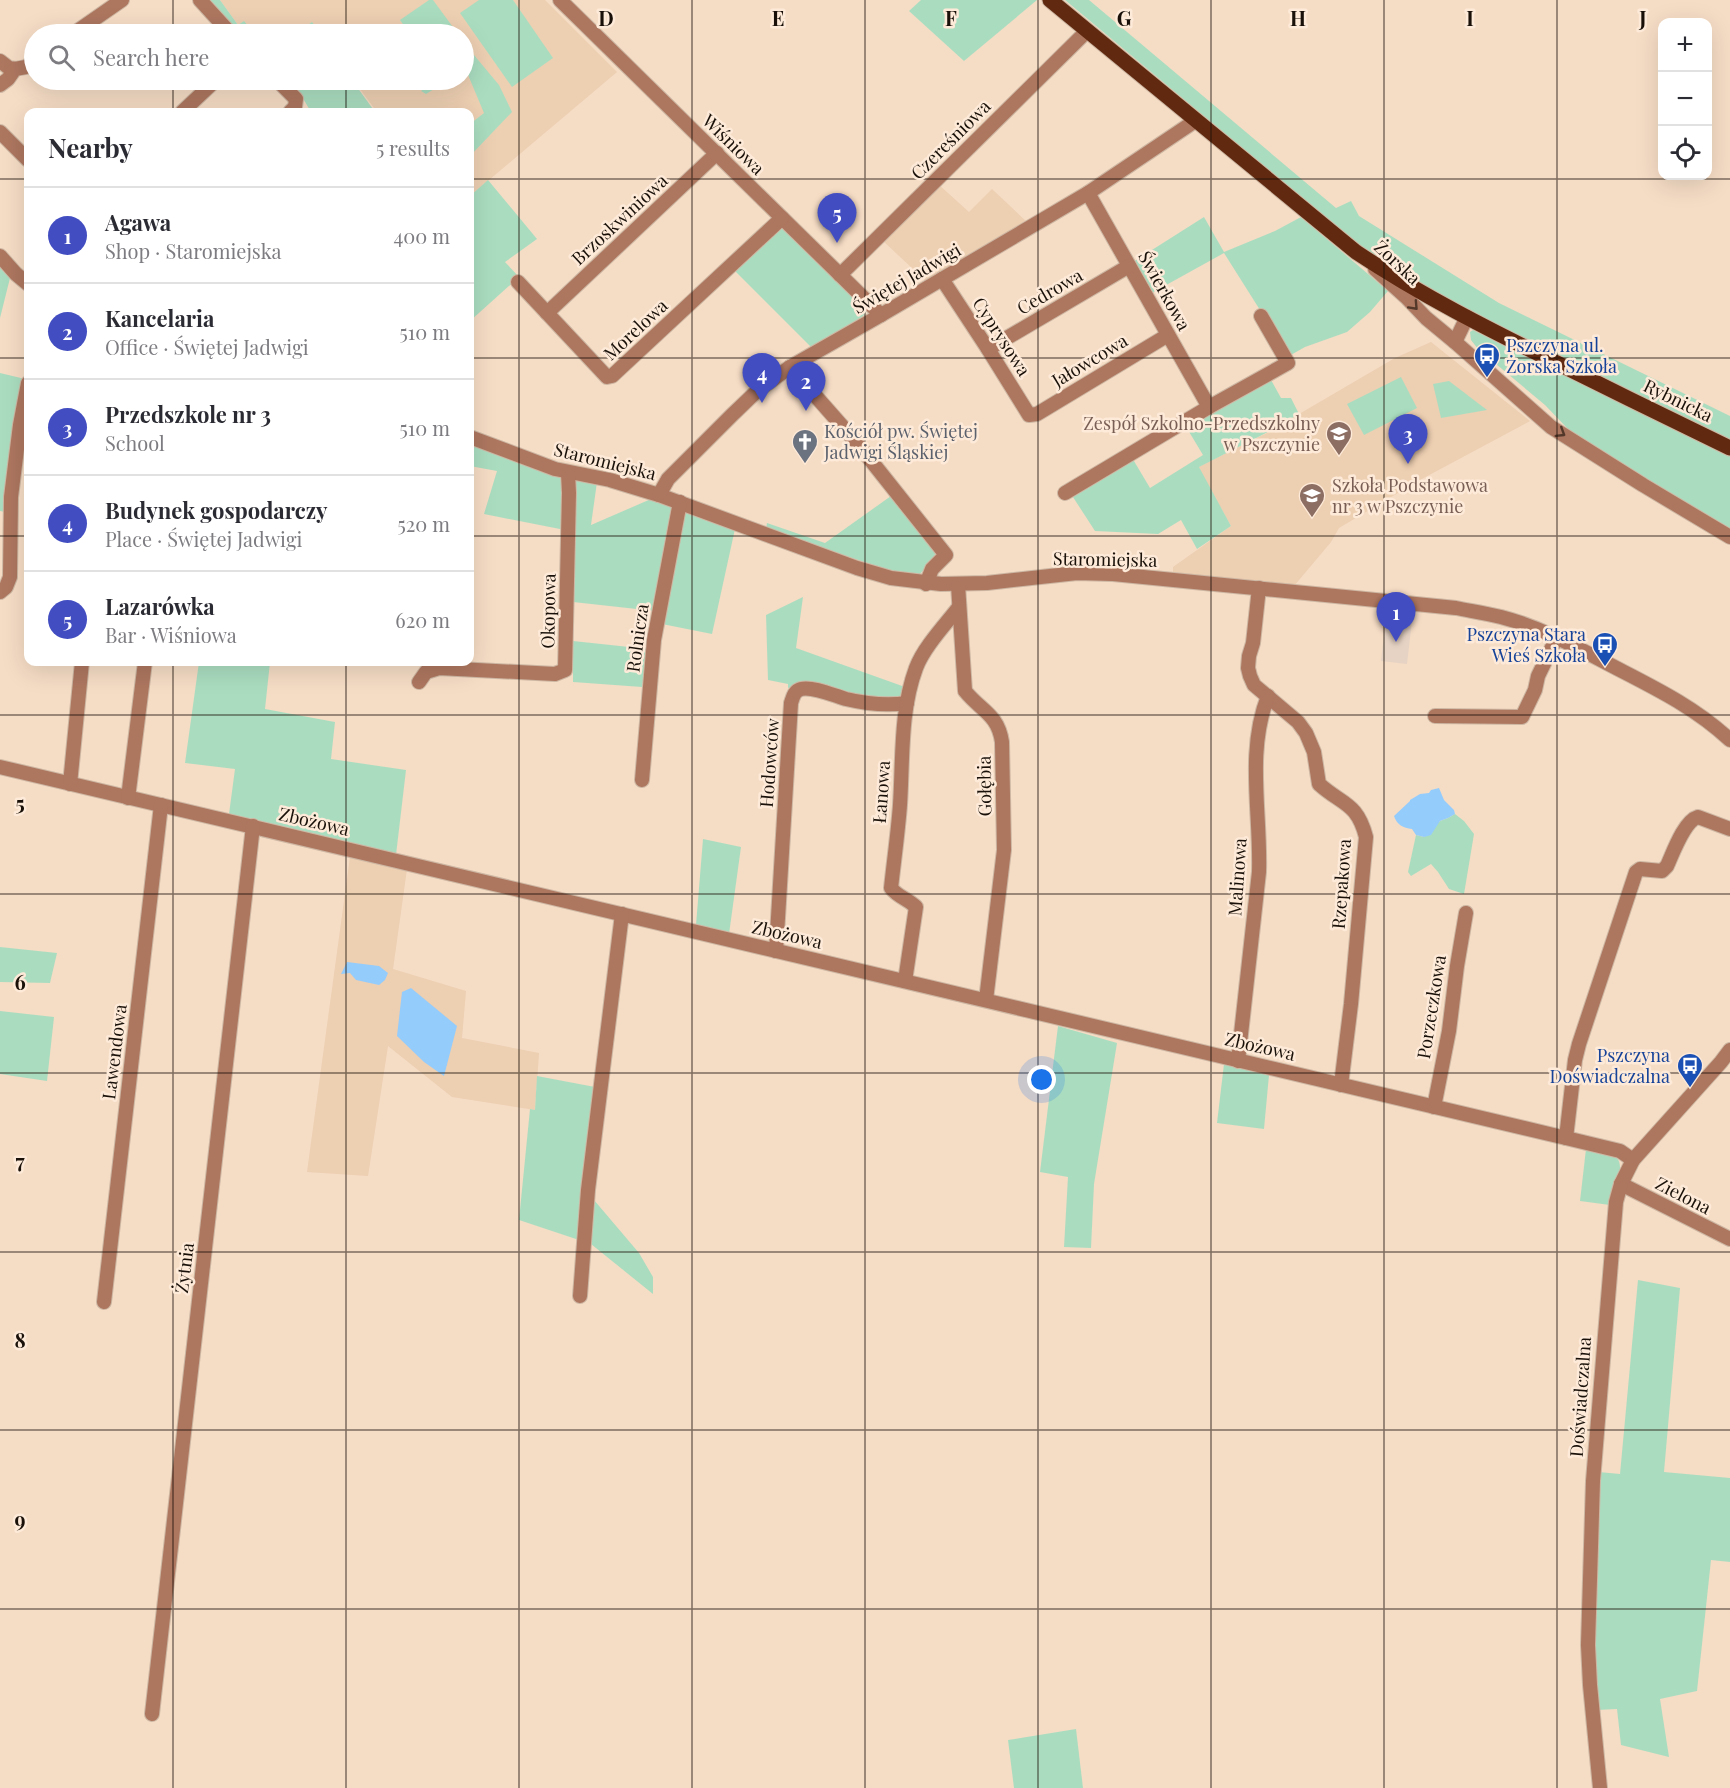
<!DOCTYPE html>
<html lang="en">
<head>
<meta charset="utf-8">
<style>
  body { margin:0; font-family:"Playfair Display",serif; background:#f2f2f3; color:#2b2b33 }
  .controls { position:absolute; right:18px; top:18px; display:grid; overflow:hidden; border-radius:12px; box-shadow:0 6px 24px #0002 }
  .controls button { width:54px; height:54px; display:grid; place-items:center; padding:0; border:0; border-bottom:2px solid #e1e1e2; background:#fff; color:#2b2b33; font:30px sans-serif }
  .you { position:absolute; left:1042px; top:1080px; width:21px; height:21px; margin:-15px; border:4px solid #fff; border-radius:50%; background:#1a73e8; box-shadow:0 0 0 9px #1a73e833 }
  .badge { display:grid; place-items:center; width:39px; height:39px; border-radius:50%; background:#424dc1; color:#fff; font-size:20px; font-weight:700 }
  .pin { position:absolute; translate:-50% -50px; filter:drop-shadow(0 2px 3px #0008) }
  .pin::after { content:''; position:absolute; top:32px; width:21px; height:18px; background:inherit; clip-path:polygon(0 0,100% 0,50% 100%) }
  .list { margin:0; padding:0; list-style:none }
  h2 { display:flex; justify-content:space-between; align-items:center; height:78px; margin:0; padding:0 24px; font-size:26px }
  h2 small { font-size:20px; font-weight:400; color:#7c7c81 }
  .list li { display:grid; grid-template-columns:39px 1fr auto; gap:18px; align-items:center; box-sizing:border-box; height:96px; padding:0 24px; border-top:2px solid #e1e1e2 }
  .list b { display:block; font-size:22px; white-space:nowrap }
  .list p { margin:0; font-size:20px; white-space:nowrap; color:#7c7c81 }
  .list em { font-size:20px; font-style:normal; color:#7c7c81 }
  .icon { flex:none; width:33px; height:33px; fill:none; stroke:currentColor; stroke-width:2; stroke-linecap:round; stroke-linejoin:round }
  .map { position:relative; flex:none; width:1730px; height:1788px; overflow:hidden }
  .search { position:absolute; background:#fff; box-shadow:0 6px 24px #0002; left:24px; top:24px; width:450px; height:66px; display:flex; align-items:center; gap:15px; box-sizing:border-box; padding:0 21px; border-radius:33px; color:#7c7c81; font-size:22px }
  .panel { position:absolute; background:#fff; box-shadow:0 6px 24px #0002; left:24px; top:108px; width:450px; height:558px; border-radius:12px }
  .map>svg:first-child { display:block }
  .commercial { fill:#e6d3c4 }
  .built { fill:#edcfb2 }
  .green { fill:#aaddc0 }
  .water { fill:#94ccfc }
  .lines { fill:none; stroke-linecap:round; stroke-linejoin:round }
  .minor-casing { stroke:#cdb7a3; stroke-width:16 }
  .major-casing { stroke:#cdb7a3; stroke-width:17 }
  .minor { stroke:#ad765f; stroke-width:14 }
  .major { stroke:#612a10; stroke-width:15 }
  .oneway { stroke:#54392b }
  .grid { fill:none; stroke:#191109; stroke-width:1.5; stroke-opacity:0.55 }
  .labels { text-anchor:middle; stroke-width:5; stroke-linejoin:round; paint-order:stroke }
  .street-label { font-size:18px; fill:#191109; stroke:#feead8 }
  .transit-label { font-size:18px; fill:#164399; stroke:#feead8; text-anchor:end }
  .education-label { font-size:18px; fill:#785e54; stroke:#feead8; text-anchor:end }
  .worship-label { font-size:18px; fill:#5b616d; stroke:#feead8; text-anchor:start }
  .grid-label { font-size:20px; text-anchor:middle; font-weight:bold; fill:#191109; stroke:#feead8; stroke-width:5; stroke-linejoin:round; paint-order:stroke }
</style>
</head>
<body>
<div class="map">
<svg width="1730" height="1788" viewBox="0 0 1730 1788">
  <rect width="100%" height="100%" fill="#f5dcc5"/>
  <!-- commercial -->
  <polygon class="commercial" points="1387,609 1413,612 1407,664 1381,661"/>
  <!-- built -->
  <g class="built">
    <polygon points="220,0 545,0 617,72 470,196 470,112 377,112 353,80 464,80 464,34 321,34 312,23 296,34 255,34 244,22 238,25"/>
    <polygon points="938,184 969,212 992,189 1027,222 927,282 882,240"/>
    <polygon points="1431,342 1530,421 1418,481 1339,528 1331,542 1294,586 1222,579 1173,572 1173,567 1231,526 1198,467 1265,434 1395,358"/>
    <polygon points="350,857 407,869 393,969 466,991 462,1038 539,1053 535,1110 452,1097 388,1046 368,1176 307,1172"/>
  </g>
  <!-- green -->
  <g class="green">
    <polygon points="209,0 220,0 238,25 244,21 255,34 242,34 214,8"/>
    <polygon points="429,0 433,0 458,34 410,34 400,20"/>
    <polygon points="479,0 513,0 553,58 512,87 460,13"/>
    <polygon points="921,0 1037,0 964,61 909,11"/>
    <polygon points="1065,0 1089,0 1336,208 1351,201 1359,216 1499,303 1730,416 1730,440 1455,304 1358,245"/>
    <polygon points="312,22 321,34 296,34"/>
    <polygon points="474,55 499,85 512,112 470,156 470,124 484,113 466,70 464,71 464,62"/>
    <polygon points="288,80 352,80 375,112 311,112 297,88"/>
    <polygon points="437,80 449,80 426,94 421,91"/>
    <polygon points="488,180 537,239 505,262 519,277 470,321 470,196"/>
    <polygon points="1204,217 1224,252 1275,231 1301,217 1388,291 1370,312 1347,332 1305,347 1289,356 1224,253 1150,294 1133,262"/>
    <polygon points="782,224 868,309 863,316 812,348 733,269"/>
    <polygon points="0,266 10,278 0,318"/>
    <polygon points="1473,330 1730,456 1730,532 1638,476 1568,429 1545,405 1478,349 1471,340 1470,332"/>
    <polygon points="0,373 25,379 5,512 0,511"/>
    <polygon points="1401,377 1417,408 1364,435 1347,404"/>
    <polygon points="1270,378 1281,398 1291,398 1299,414 1264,434 1199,467 1231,526 1197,549 1181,520 1158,534 1095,531 1071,494 1131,456 1150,488 1203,455 1185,425"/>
    <polygon points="1449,381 1487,410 1441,418 1433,384"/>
    <polygon points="473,442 564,478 565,530 484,514 497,471 470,466 470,449"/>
    <polygon points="574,478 597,482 591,525 651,499 675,504 655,611 573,602"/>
    <polygon points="891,496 937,550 932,561 918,576 888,570 766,529 767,523 825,543"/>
    <polygon points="683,507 735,529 712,634 662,624"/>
    <polygon points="803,597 796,648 905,687 900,698 877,701 807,684 788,688 788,684 768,680 766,615"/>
    <polygon points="573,641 648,649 642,687 573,682"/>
    <polygon points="199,662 270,662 265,709 335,722 331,759 406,770 396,855 229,814 235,769 185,763"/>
    <polygon points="1455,814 1464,821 1474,834 1464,894 1449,889 1438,872 1431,864 1411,876 1408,872 1416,835 1424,837 1440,821 1448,818"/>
    <polygon points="703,839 741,847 729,934 696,925"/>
    <polygon points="0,947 57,953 50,983 0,982"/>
    <polygon points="0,1011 54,1017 47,1081 0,1074"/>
    <polygon points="1058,1026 1117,1043 1094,1184 1091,1248 1064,1247 1068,1177 1040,1172"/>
    <polygon points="1224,1064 1269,1075 1264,1129 1217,1123"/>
    <polygon points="537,1076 595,1087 581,1191 594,1200 639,1253 653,1277 653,1294 591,1244 519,1220 530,1109 535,1110"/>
    <path d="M1586,1149c9,2 20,3 28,7 14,6 0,38 -4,49l-30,-4z"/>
    <polygon points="1638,1280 1680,1288 1664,1472 1730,1478 1730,1562 1711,1560 1697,1691 1660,1699 1669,1757 1621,1745 1617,1709 1597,1710 1593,1649 1599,1472 1620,1474"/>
    <polygon points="1076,1729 1083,1788 1014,1788 1008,1740"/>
  </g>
  <!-- water -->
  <g class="water">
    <path d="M1439,788l5,12 10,10 1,4 -7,4 -8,3 -9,14 -7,2 -8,-2 -4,-6c-9,-1 -15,-4 -18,-13l16,-15v-1l10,-6 9,-1 2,-3z"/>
    <polygon points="347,962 379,966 388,973 385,980 379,985 356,980 350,973 341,974"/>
    <polygon points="411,988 457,1026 444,1076 424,1062 397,1036 402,992"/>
  </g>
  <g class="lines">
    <defs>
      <g id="minor">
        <polyline points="200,0 231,34"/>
        <polyline points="560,0 881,315"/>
        <polyline points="73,34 122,0"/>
        <polyline points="0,61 9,68 15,69"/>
        <polyline points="277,80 296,99 295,107 290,112"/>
        <polyline points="0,85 8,79 15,69 26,67 34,61"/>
        <polyline points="182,112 216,80"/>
        <polyline points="0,132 28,160"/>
        <polyline points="1088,193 1209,407"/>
        <polyline points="0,256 16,274 28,284"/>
        <polyline points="1375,269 1406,297 1426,318 1455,342 1551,427 1643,485 1730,537"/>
        <polyline points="840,275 1087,31"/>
        <polyline points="942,279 988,349 1029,415 1037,414 1168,335"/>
        <polyline points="518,282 607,377 612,376 782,218"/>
        <polyline points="547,313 717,153"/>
        <polyline points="1455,342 1467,317"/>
        <polyline points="988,349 1129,266"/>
        <polyline points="790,367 857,443 946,555 932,569 926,584"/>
        <path d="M470,437l85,32 55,11 49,15 198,73 34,10 50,6 46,-1 90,-10 36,1 343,34c15,3 30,5 45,9 43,11 82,34 121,54 39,20 76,39 108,69"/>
        <polyline points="1065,493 1209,407 1288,363 1261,316"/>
        <polyline points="659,495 668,479 732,415 757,391 790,367 881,315 1088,193 1195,121"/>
        <path d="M958,585l7,106c16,20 33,23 37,51l2,108 -18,150"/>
        <path d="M1259,588l-6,55 -4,13 -1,12 2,8 4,9 44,37 8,11 8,19 5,32c23,21 38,18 47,53l-15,167 -10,81"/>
        <polyline points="0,592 6,587 10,577 11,497 20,425 28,383"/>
        <polyline points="419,682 426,672 439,668 555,674 565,670 569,493 568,473"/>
        <polyline points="1435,716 1522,717 1535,690 1538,676 1556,639"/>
        <polyline points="0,767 1566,1138 1620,1151 1633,1160"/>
        <polyline points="642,780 654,640 680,502"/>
        <polyline points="70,784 82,662"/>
        <polyline points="128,798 145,662"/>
        <path d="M776,951l15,-248c2,-6 3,-12 10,-14 12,-3 34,7 45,10 21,5 40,7 61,4"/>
        <path d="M905,981l11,-74c-9,-9 -17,-9 -25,-19 3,-28 7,-56 9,-83 3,-46 0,-94 16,-137 8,-21 29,-43 43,-61"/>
        <path d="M1238,1061l21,-189c2,-59 -13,-120 9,-176"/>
        <polyline points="1434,1107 1449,1031 1457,966 1466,913"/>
        <path d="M1566,1138l9,-78 4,-16 57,-172 4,-3 22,2 5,-5c6,-13 17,-45 31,-49l32,12"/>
        <polyline points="1621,1184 1730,1239"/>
        <polyline points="580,1296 588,1190 622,914"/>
        <polyline points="104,1302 161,805"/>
        <polyline points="152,1714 253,826"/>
        <polyline points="1600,1788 1590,1685 1588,1645 1593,1481 1616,1202 1621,1184 1633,1160 1721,1062 1730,1050"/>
      </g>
      <path id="major" d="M1050,0l306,252c66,44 134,78 205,113 56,28 113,56 169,83"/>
    </defs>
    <!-- minor casing -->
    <use href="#minor" class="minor-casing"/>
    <!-- major casing -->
    <use href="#major" class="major-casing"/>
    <!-- minor -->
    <use href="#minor" class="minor"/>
    <!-- major -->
    <use href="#major" class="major"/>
  </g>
  <!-- one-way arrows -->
  <defs><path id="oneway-chevron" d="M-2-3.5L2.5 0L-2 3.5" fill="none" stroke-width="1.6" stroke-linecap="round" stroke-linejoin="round" transform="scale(1.5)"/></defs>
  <g class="oneway">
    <use href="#oneway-chevron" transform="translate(1414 306) rotate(47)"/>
    <use href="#oneway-chevron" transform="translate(1561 433) rotate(32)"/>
  </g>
  <!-- grid -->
  <path class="grid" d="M173,0v34M346,0v34M519,0v1788M692,0v1788M865,0v1788M1038,0v1788M1211,0v1788M1384,0v1788M1557,0v1788M173,80v32M346,80v32M0,179h28M470,179h1260M0,358h28M470,358h1260M0,536h28M470,536h1260M173,662v1126M346,662v1126M0,715h1730M0,894h1730M0,1073h1730M0,1252h1730M0,1430h1730M0,1609h1730"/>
  <!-- icons -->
  <defs>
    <symbol id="bus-pin" viewBox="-11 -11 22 30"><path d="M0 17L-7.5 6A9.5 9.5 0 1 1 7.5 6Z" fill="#1a4fb4" stroke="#feead8"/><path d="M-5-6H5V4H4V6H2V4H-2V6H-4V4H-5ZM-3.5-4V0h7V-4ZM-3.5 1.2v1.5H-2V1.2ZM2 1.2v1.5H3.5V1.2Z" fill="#fff"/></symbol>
    <symbol id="school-pin" viewBox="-11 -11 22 30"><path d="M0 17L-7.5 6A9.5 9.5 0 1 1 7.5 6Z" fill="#8d6e63" stroke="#feead8"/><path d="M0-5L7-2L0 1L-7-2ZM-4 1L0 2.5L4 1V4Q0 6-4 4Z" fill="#fff"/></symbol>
    <symbol id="church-pin" viewBox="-11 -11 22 30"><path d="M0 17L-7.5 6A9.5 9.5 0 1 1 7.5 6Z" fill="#6b7280" stroke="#feead8"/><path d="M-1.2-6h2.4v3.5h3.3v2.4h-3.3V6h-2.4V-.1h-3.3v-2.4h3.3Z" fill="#fff"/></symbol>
  </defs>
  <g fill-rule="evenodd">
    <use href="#bus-pin" x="1472" y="341" width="30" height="40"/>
    <use href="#school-pin" x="1324" y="419" width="30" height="40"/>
    <use href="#church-pin" x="790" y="427" width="30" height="40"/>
    <use href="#school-pin" x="1297" y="481" width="30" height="40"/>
    <use href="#bus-pin" x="1590" y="630" width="30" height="40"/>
    <use href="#bus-pin" x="1675" y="1051" width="30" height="40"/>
  </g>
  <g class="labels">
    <!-- street labels -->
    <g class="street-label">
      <text transform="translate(951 140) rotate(-45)" y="6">Czereśniowa</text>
      <text transform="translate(733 145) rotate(44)" y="6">Wiśniowa</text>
      <text transform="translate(620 220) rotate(-43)" y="6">Brzoskwiniowa</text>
      <text transform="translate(1397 263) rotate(43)" y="6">Żorska</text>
      <text transform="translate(907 279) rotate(-30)" y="6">Świętej Jadwigi</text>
      <text transform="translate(1164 291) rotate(61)" y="6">Świerkowa</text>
      <text transform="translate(1050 292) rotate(-30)" y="6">Cedrowa</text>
      <text transform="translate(636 330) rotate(-43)" y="6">Morelowa</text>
      <text transform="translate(1001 337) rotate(57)" y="6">Cyprysowa</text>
      <text transform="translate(1090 361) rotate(-31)" y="6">Jałowcowa</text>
      <text transform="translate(1678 401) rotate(26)" y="6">Rybnicka</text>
      <text transform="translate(605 462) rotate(14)" y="6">Staromiejska</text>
      <text transform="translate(1105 560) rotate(1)" y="6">Staromiejska</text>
      <text transform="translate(549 611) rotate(-89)" y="6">Okopowa</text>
      <text transform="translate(638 638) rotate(-82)" y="6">Rolnicza</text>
      <text transform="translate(770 763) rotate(-86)" y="6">Hodowców</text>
      <text transform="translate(985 786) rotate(-91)" y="6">Gołębia</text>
      <text transform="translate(882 792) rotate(-86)" y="6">Łanowa</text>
      <text transform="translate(314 822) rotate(13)" y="6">Zbożowa</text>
      <text transform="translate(1238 877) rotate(-86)" y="6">Malinowa</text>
      <text transform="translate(1342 884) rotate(-86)" y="6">Rzepakowa</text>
      <text transform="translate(787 935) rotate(13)" y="6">Zbożowa</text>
      <text transform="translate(1432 1007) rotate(-81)" y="6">Porzeczkowa</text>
      <text transform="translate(1260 1047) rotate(13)" y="6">Zbożowa</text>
      <text transform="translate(115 1052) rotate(-83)" y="6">Lawendowa</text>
      <text transform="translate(1683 1196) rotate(27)" y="6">Zielona</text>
      <text transform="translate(185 1268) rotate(-83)" y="6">Żytnia</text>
      <text transform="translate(1581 1397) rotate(-86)" y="6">Doświadczalna</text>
    </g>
    <!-- transit labels -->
    <g class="transit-label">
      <text x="1506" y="352" text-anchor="start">Pszczyna ul.<tspan x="1506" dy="21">Żorska Szkoła</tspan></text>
      <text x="1586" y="641">Pszczyna Stara<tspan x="1586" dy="21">Wieś Szkoła</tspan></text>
      <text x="1670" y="1062">Pszczyna<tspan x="1670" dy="21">Doświadczalna</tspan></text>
    </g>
    <!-- education labels -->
    <g class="education-label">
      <text x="1320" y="430">Zespół Szkolno-Przedszkolny<tspan x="1320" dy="21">w Pszczynie</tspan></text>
      <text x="1332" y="492" text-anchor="start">Szkoła Podstawowa<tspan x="1332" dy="21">nr 3 w Pszczynie</tspan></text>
    </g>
    <!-- worship labels -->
    <g class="worship-label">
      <text x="824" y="438">Kościół pw. Świętej<tspan x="824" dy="21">Jadwigi Śląskiej</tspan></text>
    </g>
  </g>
  <g class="grid-label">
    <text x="606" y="26">D</text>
    <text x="778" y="26">E</text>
    <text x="951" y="26">F</text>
    <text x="1124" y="26">G</text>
    <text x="1298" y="26">H</text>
    <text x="1470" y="26">I</text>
    <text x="1643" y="26">J</text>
    <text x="20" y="811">5</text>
    <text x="20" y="990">6</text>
    <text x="20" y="1169">7</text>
    <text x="20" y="1348">8</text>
    <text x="20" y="1527">9</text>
  </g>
</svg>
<div class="controls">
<button>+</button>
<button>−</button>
<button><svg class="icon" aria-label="locate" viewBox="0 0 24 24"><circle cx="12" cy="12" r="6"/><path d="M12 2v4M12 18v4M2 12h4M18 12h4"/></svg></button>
</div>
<div class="you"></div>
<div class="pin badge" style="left:1396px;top:642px">1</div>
<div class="pin badge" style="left:806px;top:411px">2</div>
<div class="pin badge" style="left:1408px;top:464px">3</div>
<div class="pin badge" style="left:762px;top:403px">4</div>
<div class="pin badge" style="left:837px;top:243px">5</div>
<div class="search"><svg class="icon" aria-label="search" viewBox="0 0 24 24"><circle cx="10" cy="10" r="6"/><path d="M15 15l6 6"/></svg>Search here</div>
<section class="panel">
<h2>Nearby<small>5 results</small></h2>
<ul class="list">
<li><span class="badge">1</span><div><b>Agawa</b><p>Shop · Staromiejska</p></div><em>400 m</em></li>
<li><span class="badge">2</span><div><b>Kancelaria</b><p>Office · Świętej Jadwigi</p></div><em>510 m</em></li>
<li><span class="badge">3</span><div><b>Przedszkole nr 3</b><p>School</p></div><em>510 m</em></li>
<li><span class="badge">4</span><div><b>Budynek gospodarczy</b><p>Place · Świętej Jadwigi</p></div><em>520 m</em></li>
<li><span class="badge">5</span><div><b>Lazarówka</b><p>Bar · Wiśniowa</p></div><em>620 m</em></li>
</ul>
</section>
</div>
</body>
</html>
